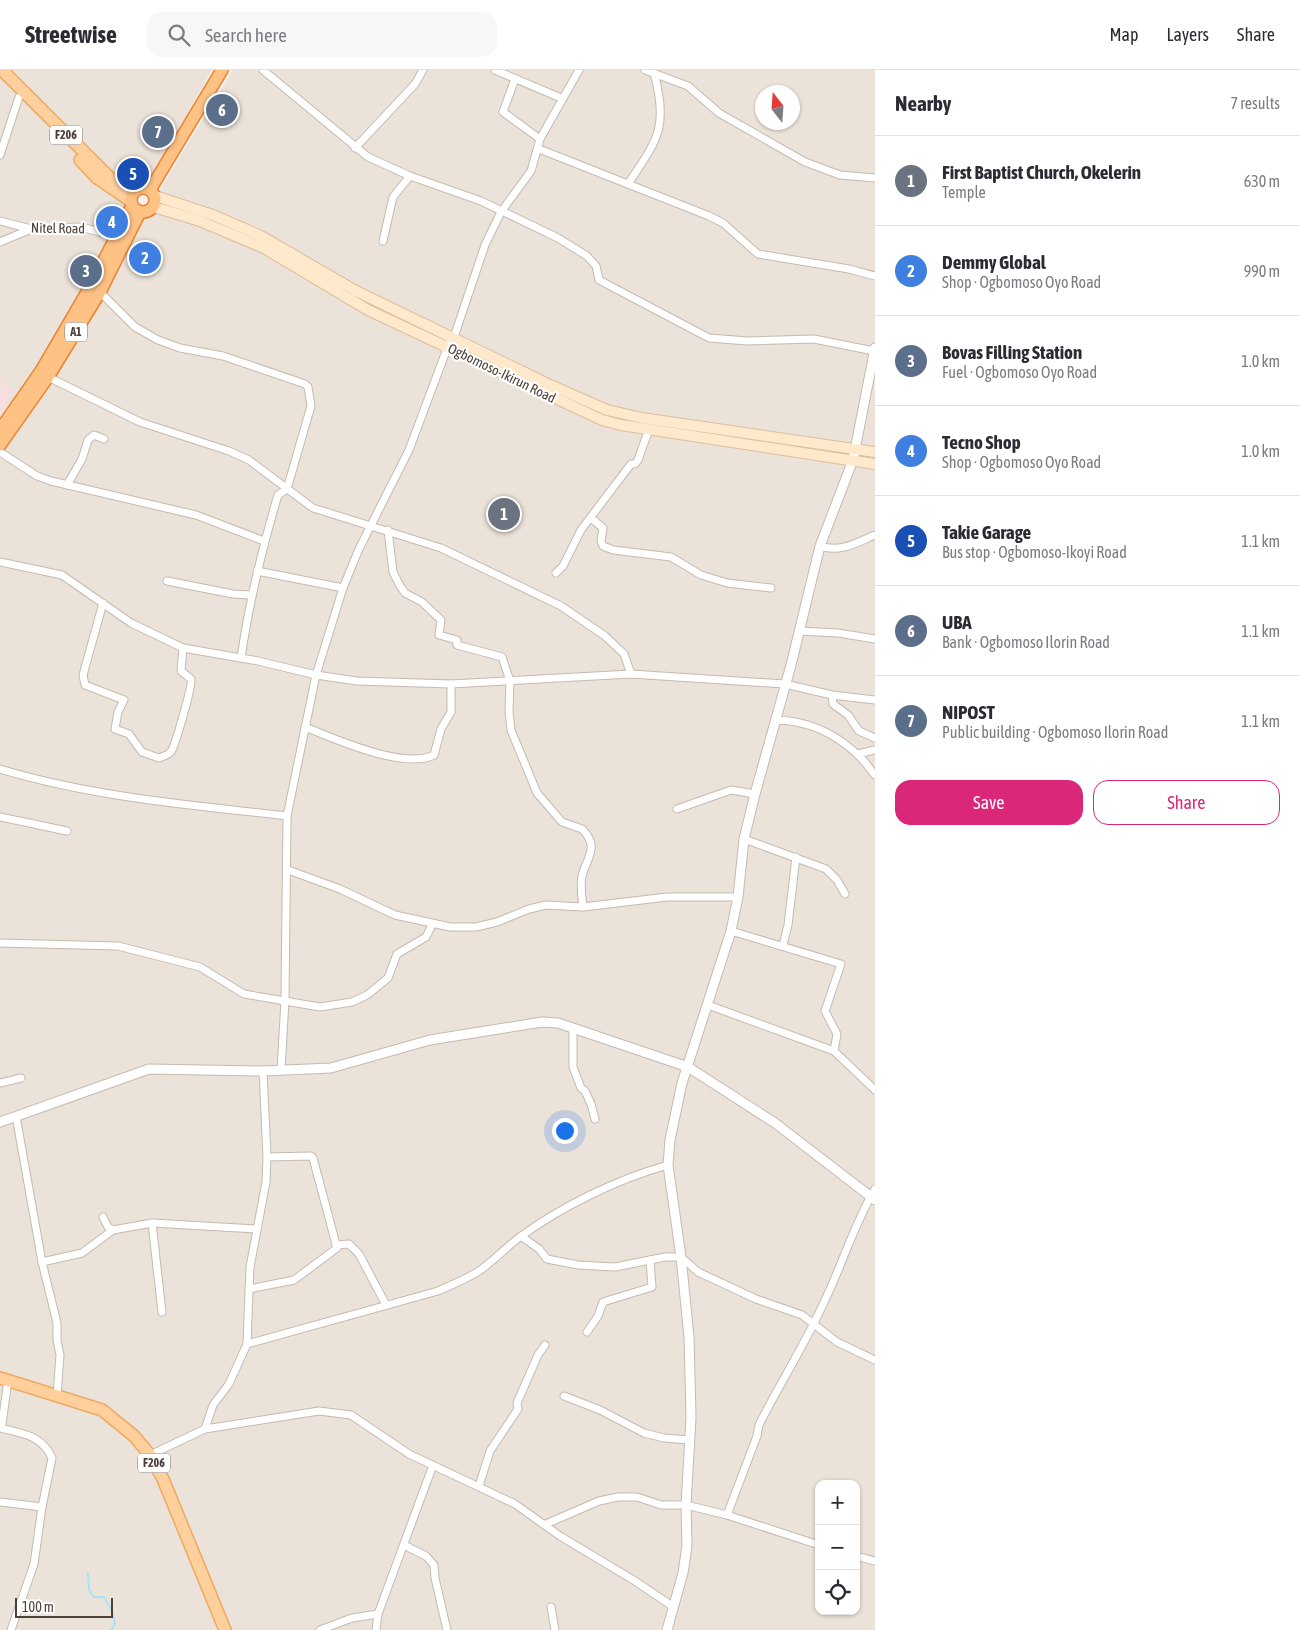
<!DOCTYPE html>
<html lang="en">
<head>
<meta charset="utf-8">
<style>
  body { margin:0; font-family:"Asap Condensed",sans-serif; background:#f7f7f7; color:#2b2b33 }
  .controls { position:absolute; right:15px; bottom:15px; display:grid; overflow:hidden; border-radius:10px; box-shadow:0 1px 4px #0004 }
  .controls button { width:45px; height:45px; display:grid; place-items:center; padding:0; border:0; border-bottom:1px solid #e1e1e2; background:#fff; color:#2b2b33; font:25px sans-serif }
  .compass { position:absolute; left:755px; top:15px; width:45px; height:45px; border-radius:50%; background:#fff; box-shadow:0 1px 4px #0004; rotate:343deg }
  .scale { position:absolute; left:15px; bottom:12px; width:98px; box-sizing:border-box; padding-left:5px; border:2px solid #4c4038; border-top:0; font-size:14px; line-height:18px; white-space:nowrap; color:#4c4038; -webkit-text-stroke:4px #fff; paint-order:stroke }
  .you { position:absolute; left:564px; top:1060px; width:18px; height:18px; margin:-12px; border:4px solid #fff; border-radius:50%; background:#1a73e8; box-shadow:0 0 0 8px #1a73e833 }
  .badge { display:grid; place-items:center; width:32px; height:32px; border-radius:50%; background:#db2777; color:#fff; font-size:16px; font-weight:700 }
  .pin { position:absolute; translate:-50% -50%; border:2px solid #fff; box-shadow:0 1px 5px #0006 }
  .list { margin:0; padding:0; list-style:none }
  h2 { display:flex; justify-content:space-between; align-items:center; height:65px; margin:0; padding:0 20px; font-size:21px }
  h2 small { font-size:16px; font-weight:400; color:#7c7c81 }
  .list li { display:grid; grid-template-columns:32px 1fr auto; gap:15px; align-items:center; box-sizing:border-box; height:90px; padding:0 20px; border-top:1px solid #e1e1e2 }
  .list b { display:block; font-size:19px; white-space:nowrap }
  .list p { margin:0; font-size:16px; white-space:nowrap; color:#7c7c81 }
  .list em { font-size:16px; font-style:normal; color:#7c7c81 }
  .actions { display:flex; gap:10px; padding:15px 20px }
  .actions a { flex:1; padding:11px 0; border:1px solid #db2777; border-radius:15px; text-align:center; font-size:18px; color:#db2777 }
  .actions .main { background:#db2777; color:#fff }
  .icon { flex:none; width:28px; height:28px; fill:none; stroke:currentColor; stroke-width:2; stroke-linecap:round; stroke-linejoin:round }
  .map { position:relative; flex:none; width:875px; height:1560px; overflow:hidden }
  header { display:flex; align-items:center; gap:30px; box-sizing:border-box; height:70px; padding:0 25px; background:#fff; border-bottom:1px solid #e1e1e2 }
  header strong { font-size:24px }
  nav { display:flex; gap:28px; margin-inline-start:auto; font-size:18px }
  .search { width:350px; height:45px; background:#f7f7f7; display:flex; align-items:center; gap:12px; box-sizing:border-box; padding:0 18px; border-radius:15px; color:#7c7c81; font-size:19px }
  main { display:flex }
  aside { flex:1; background:#fff }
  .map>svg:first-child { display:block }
  .residential { fill:#ebe2d9; fill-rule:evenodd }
  .medical { fill:#f7dee0 }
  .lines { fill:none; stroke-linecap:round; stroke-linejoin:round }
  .stream { stroke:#a4e5f7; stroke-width:2 }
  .minor-casing { stroke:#c6baaf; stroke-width:9 }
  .tertiary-casing { stroke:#c6baaf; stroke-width:11 }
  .secondary-casing { stroke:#ddbe9a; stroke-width:12 }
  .primary-casing { stroke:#eea962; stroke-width:14 }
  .trunk-casing { stroke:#ea8331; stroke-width:14 }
  .minor { stroke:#fff; stroke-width:7 }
  .tertiary { stroke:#fff; stroke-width:9 }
  .secondary { stroke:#ffe9cd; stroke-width:10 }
  .primary { stroke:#ffd09c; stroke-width:11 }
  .trunk { stroke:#ffc285; stroke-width:11 }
  .labels { text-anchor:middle; stroke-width:4.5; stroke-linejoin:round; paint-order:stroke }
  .shield { fill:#fff; stroke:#827974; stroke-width:1 }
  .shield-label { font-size:12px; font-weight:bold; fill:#4c4038 }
  .street-label { font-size:14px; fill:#4c4038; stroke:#fff }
</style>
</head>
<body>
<header>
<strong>Streetwise</strong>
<div class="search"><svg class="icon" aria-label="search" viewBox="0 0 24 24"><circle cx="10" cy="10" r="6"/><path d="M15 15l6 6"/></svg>Search here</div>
<nav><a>Map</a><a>Layers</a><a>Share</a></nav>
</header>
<main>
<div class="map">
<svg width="875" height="1560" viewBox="0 0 875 1560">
  <rect width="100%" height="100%" fill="#f6f1eb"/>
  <!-- residential -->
  <g class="residential">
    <polygon points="0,0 212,0 72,244 0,356"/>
    <path d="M233,0h642v1560h-875v-1179zM762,22h30v30h-30zM819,1414h37v127h-37z"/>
  </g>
  <!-- medical -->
  <polygon class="medical" points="0,310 14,320 0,343"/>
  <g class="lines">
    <!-- stream -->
    <polyline class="stream" points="88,1503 89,1520 94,1527 104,1527 112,1540 115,1554 111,1560"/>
    <defs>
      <g id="minor">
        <polyline points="263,0 368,87 410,106 481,131 558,168 587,186 596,196 599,210 709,268 748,271 814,269 874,281"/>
        <polyline points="495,0 561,28"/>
        <polyline points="645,0 688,16 719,43 805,92 840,105 875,108"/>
        <polyline points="515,9 503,42 540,69"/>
        <polyline points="355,78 415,14 423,0"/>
        <polyline points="539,79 709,146 723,153 758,184 849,199 875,206"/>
        <polyline points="0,85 19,27"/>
        <path d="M628,114c29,-44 41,-56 26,-111"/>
        <polyline points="0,151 31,159 81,157 115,166"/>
        <polyline points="383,171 393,127 410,106"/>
        <polyline points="0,172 31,159"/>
        <path d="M100,222l35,35 23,13 22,8 43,8 82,28 3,3 3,19 -24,83 -9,6c-16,54 -29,107 -37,163"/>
        <polyline points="48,307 140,352 229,381 249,390 313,438 441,478 561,536 605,566 624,584 631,604"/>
        <polyline points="0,382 37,406 51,411 196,445 264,471"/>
        <polyline points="67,415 82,389 88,370 94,365 104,369"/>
        <polyline points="591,448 603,458 601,471 603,476 613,480 671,487 701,505 727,513 771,518"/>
        <path d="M388,460l5,42 7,14 5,7 17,9 19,18 -2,15 18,5v5l45,12 8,24 -1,30 2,19 26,63 25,29 20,7c18,18 5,28 0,47 -2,9 0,22 1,31"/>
        <path d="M820,476c20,7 36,-3 55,-11"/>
        <polyline points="0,492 62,505 131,553 183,578 258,591 316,605 343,518 359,479 409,380 448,276 454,267 485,175 501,142 531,101 540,69 579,0"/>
        <polyline points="257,501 343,518"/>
        <polyline points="556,503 563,496 581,460 631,394 635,394 638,390 649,359"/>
        <polyline points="167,511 233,524 251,525"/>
        <path d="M103,533l-20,72 2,10 39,15 -6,12 -3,17 14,5 13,18 17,6c4,-2 11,-3 13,-8 4,-8 21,-66 19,-71l-10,-8 2,-23"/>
        <polyline points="799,561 838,563 875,569"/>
        <polyline points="832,625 833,634 848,645 859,661 875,668"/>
        <path d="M776,650c32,1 57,12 81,34 7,6 12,14 18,21"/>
        <path d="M305,657c30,12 99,43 129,28l7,-26 10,-17v-28"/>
        <polyline points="858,684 875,680"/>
        <path d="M0,699c93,28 191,36 287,47"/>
        <polyline points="677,739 731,720 755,724"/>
        <polyline points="0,747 67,761"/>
        <polyline points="744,769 826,799 837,810 845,824"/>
        <polyline points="288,800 340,819 395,845 450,857 476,857 497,852 529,839 546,835 583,837 667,827 738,827"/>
        <polyline points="731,861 841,894 825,941 837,964 834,981"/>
        <polyline points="0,873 118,876 200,897 244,924 320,937 352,932 367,925 388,908 397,884 426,867 432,855"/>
        <polyline points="783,875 788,855 796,787"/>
        <polyline points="708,935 834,981 875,1020"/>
        <polyline points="573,958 573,997 581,1018 585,1021 591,1034 595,1049"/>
        <polyline points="281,1000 285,930 287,746 316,605 357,611 451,614 631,604 785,614 832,625 875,630"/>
        <polyline points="0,1013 21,1008"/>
        <polyline points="16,1046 42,1192 57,1253 57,1270 60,1285 57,1326"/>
        <polyline points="103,1147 108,1157 113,1160 152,1153 257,1159"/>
        <polyline points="152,1153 162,1242"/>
        <polyline points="521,1166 539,1179 547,1189 578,1195 615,1197 665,1187 681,1187 698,1202 756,1229 802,1245 837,1272 875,1290"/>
        <polyline points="336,1175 349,1174 359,1184 386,1235"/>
        <polyline points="42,1192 82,1183 113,1160"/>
        <polyline points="249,1219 294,1210 337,1178 313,1088 311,1086 267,1087"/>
        <polyline points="587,1262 598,1246 603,1232 652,1217 650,1190"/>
        <path d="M247,1274l191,-53c14,-6 28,-12 41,-20 15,-10 27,-24 41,-34 42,-31 98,-58 148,-72"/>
        <polyline points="564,1326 600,1340 644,1363 664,1368 689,1370"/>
        <polyline points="0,1355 2,1354 8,1310"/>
        <path d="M0,1358c21,5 42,7 52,30l-10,49"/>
        <polyline points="205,1359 213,1335 229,1314 247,1274 250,1197 266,1112 267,1087 263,1001"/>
        <polyline points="150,1385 205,1359 319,1341 351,1345 409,1384 515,1434 560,1466 635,1511 672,1536"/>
        <polyline points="479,1416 490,1381 518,1339 517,1333 538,1285 545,1275"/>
        <polyline points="0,1432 42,1437 34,1494 11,1560"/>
        <path d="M727,1445l30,-79 2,-11c21,-42 47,-82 66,-125 18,-37 29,-76 50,-111"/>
        <polyline points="546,1454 599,1431 618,1427 637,1427 661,1435 686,1435 727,1445 819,1475"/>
        <polyline points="404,1475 426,1486 434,1495 435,1508 447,1560"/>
        <polyline points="856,1486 875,1491"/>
        <polyline points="551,1537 555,1560"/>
        <polyline points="320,1560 352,1548 378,1544"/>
        <polyline points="376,1560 378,1544 433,1395"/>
      </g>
      <g id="tertiary">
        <polyline points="0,1052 149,999 263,1001 331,998 430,970 542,952 558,953 688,997 775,1053 875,1130"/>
        <polyline points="667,1560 683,1503 687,1476 686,1435 691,1348 689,1267 681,1187 668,1095 670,1070 682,1013 731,861 738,827 744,769 755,724 791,595 820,476 853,390 875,278"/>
      </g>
      <g id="secondary">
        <polyline points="155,126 213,145 261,166 356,221 548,314 607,340 642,348 875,382"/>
        <polyline points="154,137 200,151 264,178 368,240 602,350 621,355 875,394"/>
      </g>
      <g id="primary">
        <polyline points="2,0 109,107 118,113 136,120"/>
        <polyline points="80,90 97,108 131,131"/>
        <polyline points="0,1308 102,1340 134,1366 150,1385 163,1409 225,1560"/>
      </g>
      <g id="trunk">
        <circle cx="143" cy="130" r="12"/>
        <polyline points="150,120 222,0"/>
        <polyline points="0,360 41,301 90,217 132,136"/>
        <polyline points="0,375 48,307 100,222 140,142"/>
      </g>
    </defs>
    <!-- minor casing -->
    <use href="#minor" class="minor-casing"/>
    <!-- tertiary casing -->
    <use href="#tertiary" class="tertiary-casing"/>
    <!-- secondary casing -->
    <use href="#secondary" class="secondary-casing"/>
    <!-- primary casing -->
    <use href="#primary" class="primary-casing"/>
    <!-- trunk casing -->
    <use href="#trunk" class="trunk-casing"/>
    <!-- minor -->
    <use href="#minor" class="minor"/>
    <!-- tertiary -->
    <use href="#tertiary" class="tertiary"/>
    <!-- secondary -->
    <use href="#secondary" class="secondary"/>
    <!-- primary -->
    <use href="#primary" class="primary"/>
    <!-- trunk -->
    <use href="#trunk" class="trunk"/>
  </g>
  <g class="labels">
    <!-- shield labels -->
    <g class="shield">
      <rect x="50" y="55.5" width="32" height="19" rx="4"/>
      <rect x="65" y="252.5" width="22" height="19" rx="4"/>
      <rect x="138" y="1383.5" width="32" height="19" rx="4"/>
    </g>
    <g class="shield-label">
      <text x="66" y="69">F206</text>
      <text x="76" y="266">A1</text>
      <text x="154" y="1397">F206</text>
    </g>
    <!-- street labels -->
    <g class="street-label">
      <text transform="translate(58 158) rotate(1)" y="5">Nitel Road</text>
      <text transform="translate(502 303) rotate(26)" y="5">Ogbomoso-Ikirun Road</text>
    </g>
  </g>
</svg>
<div class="controls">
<button>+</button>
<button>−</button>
<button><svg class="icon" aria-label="locate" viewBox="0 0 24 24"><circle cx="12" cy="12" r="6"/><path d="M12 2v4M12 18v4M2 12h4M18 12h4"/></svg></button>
</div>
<svg class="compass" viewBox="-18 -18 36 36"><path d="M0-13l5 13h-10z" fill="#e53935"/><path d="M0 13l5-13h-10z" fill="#7c7c81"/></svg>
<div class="scale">100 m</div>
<div class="you"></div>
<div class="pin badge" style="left:504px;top:444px;background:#6b7280">1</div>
<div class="pin badge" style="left:145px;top:188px;background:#3f7fe0">2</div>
<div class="pin badge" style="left:86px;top:201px;background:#5c6f8a">3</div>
<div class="pin badge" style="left:112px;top:152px;background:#3f7fe0">4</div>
<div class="pin badge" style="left:133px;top:104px;background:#1a4fb4">5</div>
<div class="pin badge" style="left:222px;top:40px;background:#5c6f8a">6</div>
<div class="pin badge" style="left:158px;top:62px;background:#5c6f8a">7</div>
</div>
<aside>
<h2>Nearby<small>7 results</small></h2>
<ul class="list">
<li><span class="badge" style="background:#6b7280">1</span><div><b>First Baptist Church, Okelerin</b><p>Temple</p></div><em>630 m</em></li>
<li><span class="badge" style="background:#3f7fe0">2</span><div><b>Demmy Global</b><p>Shop · Ogbomoso Oyo Road</p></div><em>990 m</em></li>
<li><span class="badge" style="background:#5c6f8a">3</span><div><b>Bovas Filling Station</b><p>Fuel · Ogbomoso Oyo Road</p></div><em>1.0 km</em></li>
<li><span class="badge" style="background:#3f7fe0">4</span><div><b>Tecno Shop</b><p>Shop · Ogbomoso Oyo Road</p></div><em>1.0 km</em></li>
<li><span class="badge" style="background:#1a4fb4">5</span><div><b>Takie Garage</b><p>Bus stop · Ogbomoso-Ikoyi Road</p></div><em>1.1 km</em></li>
<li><span class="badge" style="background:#5c6f8a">6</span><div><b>UBA</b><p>Bank · Ogbomoso Ilorin Road</p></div><em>1.1 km</em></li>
<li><span class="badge" style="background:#5c6f8a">7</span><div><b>NIPOST</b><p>Public building · Ogbomoso Ilorin Road</p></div><em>1.1 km</em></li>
</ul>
<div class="actions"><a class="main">Save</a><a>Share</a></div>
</aside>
</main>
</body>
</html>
